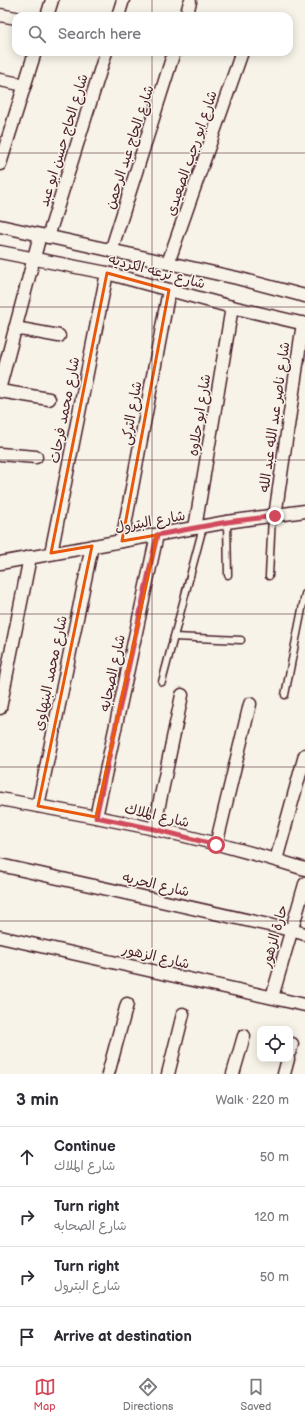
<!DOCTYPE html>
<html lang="en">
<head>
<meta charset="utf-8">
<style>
  body { margin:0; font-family:"Balsamiq Sans","Playpen Sans Arabic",sans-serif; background:#f7f7f7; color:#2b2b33 }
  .controls { position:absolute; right:12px; bottom:12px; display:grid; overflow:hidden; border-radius:8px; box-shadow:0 2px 10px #0003 }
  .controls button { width:36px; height:36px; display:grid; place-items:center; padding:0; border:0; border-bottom:1px solid #e1e1e2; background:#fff; color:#2b2b33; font:20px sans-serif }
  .stop { position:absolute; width:12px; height:12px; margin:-9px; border:3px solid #d1495b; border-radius:50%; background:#fff }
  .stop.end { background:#d1495b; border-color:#fff; box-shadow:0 1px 4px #0008 }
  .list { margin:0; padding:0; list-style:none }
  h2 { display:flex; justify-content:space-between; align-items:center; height:52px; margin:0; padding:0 16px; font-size:17px }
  h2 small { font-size:13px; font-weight:400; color:#7c7c81 }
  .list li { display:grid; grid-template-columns:26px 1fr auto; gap:12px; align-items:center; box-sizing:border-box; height:60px; padding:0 16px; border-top:1px solid #e1e1e2 }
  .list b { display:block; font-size:15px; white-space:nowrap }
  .list p { margin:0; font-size:13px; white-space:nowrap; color:#7c7c81 }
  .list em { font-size:13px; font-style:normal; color:#7c7c81 }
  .icon { flex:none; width:22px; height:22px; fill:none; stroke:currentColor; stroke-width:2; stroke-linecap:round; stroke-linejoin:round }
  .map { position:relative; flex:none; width:305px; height:1074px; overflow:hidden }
  .search { position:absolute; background:#fff; box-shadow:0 2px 10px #0003; left:12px; right:12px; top:12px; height:44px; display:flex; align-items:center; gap:10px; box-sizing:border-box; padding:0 14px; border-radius:12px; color:#7c7c81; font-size:15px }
  .sheet { height:292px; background:#fff }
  nav { display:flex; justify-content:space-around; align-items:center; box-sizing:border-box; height:56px; border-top:1px solid #e1e1e2; background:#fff; font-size:11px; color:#7c7c81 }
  nav a { display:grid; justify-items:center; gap:2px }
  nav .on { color:#d1495b }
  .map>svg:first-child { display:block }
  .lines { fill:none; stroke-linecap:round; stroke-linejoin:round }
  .lane-casing { stroke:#4a1f2b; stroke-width:9 }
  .street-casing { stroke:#4a1f2b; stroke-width:15 }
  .lane { stroke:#f7f3e8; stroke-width:6 }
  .street { stroke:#f7f3e8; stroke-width:12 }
  .route { stroke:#d1495b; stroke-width:5 }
  .marked { fill:none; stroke:#e8590c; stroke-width:3; stroke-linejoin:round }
  .grid { fill:none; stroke:#4a1f2b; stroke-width:1; stroke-opacity:0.55 }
  .labels { text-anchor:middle; stroke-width:3; stroke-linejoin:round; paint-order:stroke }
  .street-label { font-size:14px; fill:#4a1f2b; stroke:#f7f3e8 }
</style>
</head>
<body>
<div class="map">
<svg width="305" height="1074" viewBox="0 0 305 1074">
  <rect width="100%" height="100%" fill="#f7f3e8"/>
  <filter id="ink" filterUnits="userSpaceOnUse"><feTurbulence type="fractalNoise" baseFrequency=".025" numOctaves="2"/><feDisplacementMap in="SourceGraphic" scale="8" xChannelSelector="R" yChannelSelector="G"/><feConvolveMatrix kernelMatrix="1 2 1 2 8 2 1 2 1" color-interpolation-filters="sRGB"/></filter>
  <g filter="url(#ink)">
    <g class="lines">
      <defs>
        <g id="lane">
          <polyline points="227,522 228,575"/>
          <polyline points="269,576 272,516"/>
          <polyline points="174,637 241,640"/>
          <polyline points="162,682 203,527"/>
          <polyline points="285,695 305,594"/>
        </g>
        <g id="street">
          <polyline points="0,15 16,18"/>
          <polyline points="47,16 52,0"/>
          <polyline points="118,16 123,0"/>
          <polyline points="186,16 190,2"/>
          <polyline points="0,80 25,85"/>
          <polyline points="0,164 35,52"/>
          <polyline points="0,226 237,278 305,296"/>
          <polyline points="48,237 106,52"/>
          <polyline points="111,251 174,52"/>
          <polyline points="0,252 107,273 232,307 305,324"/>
          <polyline points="168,263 242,52"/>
          <polyline points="15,328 59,336"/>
          <polyline points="0,386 40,235"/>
          <polyline points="0,391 49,399"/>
          <polyline points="0,454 36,457"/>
          <polyline points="275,516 303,323"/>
          <polyline points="195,528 232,307"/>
          <polyline points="122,541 169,290"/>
          <polyline points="51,553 107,273"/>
          <polyline points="0,563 227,522 305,511"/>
          <polyline points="0,708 30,557"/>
          <path d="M0,799c32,6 64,12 96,18 69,13 142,31 209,52"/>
          <polyline points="38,806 92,546"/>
          <polyline points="96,817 157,535"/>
          <polyline points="154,829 182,695"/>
          <polyline points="216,845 250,704"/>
          <polyline points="276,860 305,755"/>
          <polyline points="0,865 291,930 305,934"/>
          <polyline points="0,937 305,1005"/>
          <polyline points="272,997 305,884"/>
          <polyline points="290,1051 292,1044"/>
          <polyline points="108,1074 127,1004"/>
          <polyline points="168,1074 183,1014"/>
          <polyline points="233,1074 244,1036"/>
          <polyline points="284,1074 288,1059"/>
        </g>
      </defs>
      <!-- lane casing -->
      <use href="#lane" class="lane-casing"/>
      <!-- street casing -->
      <use href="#street" class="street-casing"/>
      <!-- lane -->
      <use href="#lane" class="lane"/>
      <!-- street -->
      <use href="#street" class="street"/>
    </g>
  </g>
  <g class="lines" filter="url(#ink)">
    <!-- route -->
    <polyline class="route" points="216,845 154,829 96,817 157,535 227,522 275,516"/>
  </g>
  <!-- marked area -->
  <path class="marked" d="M107,273l62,17 -47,251 35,-6 -61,282 -58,-11 54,-260 -41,7z"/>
  <!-- grid -->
  <path class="grid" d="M152,0v16M152,52v1022M0,153h305M0,307h305M0,460h305M0,614h305M0,767h305M0,921h305"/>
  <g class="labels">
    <!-- street labels -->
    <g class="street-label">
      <text transform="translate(63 140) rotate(-73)" y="5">شارع الحاج حسن ابو عبد</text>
      <text transform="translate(129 147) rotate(-72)" y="5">شارع الحاج عبد الرحمن</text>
      <text transform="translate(191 153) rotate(-71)" y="5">شارع ابو رجب الصعيدى</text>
      <text transform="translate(157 271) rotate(15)" y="5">شارع ترعه الكرديه</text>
      <text transform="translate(64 410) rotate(-79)" y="5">شارع محمد فرحات</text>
      <text transform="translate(131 413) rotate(-80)" y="5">شارع التركى</text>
      <text transform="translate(199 415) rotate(-81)" y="5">شارع ابو حلاوه</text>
      <text transform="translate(274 417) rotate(-82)" y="5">شارع ناصر عبد الله عبد الله</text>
      <text transform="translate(150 521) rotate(-10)" y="5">شارع البترول</text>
      <text transform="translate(50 673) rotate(-78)" y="5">شارع محمد البنهاوى</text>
      <text transform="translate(112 673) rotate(-78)" y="5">شارع الصحابه</text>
      <text transform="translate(157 815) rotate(13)" y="5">شارع الملاك</text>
      <text transform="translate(156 884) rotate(13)" y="5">شارع الحريه</text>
      <text transform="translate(274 936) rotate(-74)" y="5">حارة الزهور</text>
      <text transform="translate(156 956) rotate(13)" y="5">شارع الزهور</text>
    </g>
  </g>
</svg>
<div class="controls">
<button><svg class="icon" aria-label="locate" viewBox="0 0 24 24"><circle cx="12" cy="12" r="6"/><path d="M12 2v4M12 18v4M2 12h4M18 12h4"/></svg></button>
</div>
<div class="stop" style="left:216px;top:845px"></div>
<div class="stop end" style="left:275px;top:516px"></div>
<div class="search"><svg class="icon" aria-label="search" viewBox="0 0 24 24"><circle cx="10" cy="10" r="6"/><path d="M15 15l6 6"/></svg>Search here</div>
</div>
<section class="sheet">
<h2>3 min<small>Walk · 220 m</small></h2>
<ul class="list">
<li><svg class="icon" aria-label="ahead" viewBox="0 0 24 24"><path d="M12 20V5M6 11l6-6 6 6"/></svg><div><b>Continue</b><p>شارع الملاك</p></div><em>50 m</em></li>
<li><svg class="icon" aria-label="right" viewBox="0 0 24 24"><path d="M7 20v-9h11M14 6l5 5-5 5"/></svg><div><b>Turn right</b><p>شارع الصحابه</p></div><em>120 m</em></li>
<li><svg class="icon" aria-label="right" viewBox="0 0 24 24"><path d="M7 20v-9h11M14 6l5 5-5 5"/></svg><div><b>Turn right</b><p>شارع البترول</p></div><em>50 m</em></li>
<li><svg class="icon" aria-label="arrive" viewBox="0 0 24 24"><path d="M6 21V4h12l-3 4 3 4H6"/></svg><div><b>Arrive at destination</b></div></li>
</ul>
</section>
<nav>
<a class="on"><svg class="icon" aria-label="map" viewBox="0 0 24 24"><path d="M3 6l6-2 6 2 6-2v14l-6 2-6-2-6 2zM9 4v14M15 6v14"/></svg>Map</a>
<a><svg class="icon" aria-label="directions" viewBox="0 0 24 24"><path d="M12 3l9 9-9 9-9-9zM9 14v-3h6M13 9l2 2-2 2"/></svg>Directions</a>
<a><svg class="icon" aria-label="saved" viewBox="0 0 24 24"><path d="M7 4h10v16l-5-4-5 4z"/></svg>Saved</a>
</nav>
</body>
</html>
